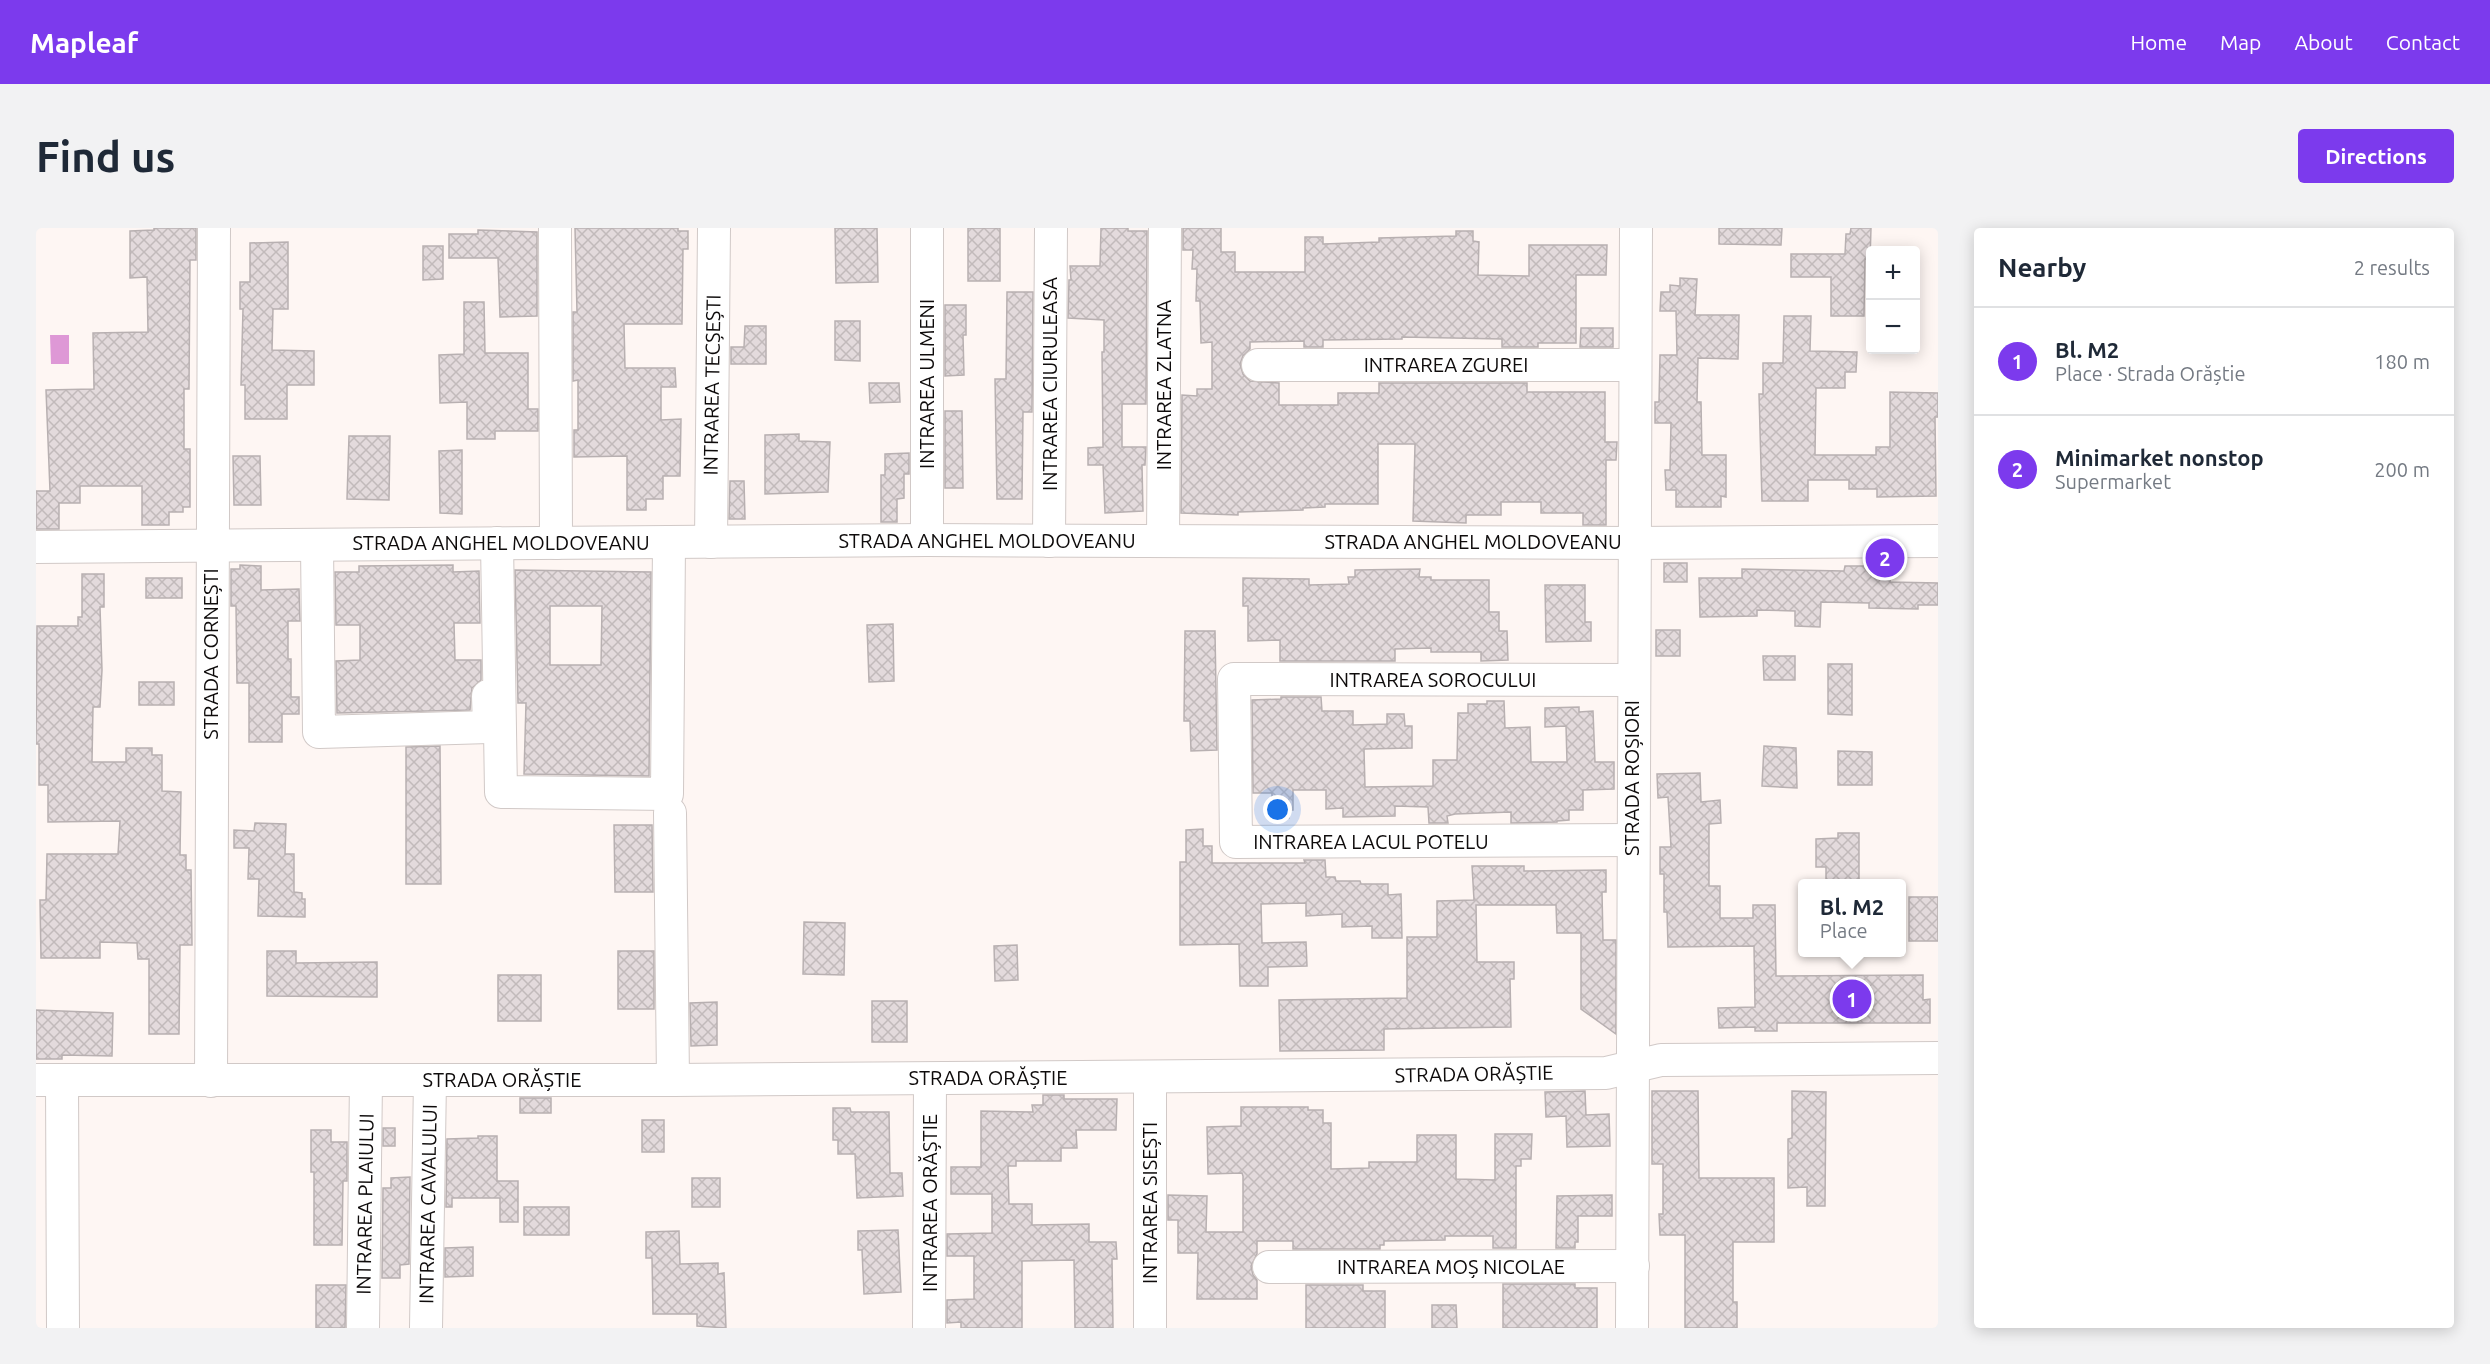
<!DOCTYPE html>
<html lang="en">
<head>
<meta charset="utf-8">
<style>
  body { margin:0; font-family:Ubuntu,sans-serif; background:#f2f2f3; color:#1f2937 }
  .controls { position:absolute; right:18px; top:18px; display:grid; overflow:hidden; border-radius:6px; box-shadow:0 3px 15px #0003 }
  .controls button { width:54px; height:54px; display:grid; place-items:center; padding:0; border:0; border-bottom:2px solid #e0e1e3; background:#fff; color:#1f2937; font:30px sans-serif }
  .you { position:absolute; left:1242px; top:582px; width:21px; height:21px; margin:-15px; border:4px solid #fff; border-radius:50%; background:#1a73e8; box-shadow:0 0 0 9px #1a73e833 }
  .badge { display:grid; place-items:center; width:39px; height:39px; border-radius:50%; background:#7c3aed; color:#fff; font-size:20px; font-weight:700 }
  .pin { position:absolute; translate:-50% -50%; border:3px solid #fff; box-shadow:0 2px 6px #0006 }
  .popup { position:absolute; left:1762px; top:651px; width:108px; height:78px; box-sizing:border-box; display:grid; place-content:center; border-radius:6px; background:#fff; filter:drop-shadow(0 2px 4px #0005); font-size:20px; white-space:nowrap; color:#747a83 }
  .popup b { font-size:22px; color:#1f2937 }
  .popup::after { content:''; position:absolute; left:50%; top:100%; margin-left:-12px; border:12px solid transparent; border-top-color:#fff }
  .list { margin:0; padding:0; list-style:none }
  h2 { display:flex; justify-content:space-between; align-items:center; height:78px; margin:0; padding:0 24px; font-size:26px }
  h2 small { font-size:20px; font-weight:400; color:#747a83 }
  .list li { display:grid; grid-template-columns:39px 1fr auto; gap:18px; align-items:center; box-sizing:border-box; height:108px; padding:0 24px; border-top:2px solid #e0e1e3 }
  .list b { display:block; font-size:22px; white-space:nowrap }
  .list p { margin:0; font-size:20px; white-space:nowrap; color:#747a83 }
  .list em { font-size:20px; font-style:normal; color:#747a83 }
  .map { position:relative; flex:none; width:1902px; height:1100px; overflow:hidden; border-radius:6px }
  header { display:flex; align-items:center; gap:36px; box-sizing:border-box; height:84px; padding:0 30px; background:#7c3aed; color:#fff }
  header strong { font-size:28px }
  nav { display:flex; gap:33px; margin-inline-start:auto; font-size:21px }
  .intro { display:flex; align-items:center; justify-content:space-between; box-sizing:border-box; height:144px; padding:0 36px }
  h1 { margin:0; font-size:42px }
  .button { padding:15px 27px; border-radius:6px; background:#7c3aed; color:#fff; font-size:21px; font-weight:700 }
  main { display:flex; gap:36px; padding:0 36px }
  aside { flex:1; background:#fff; border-radius:6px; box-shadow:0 3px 15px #0003 }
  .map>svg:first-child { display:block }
  .water { fill:#de98d6 }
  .building { fill:url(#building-cross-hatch); stroke:#b8b0b1; stroke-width:1.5; fill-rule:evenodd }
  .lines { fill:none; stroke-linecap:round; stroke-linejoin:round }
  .minor-casing { stroke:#d1c9c7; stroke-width:34 }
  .minor { stroke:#fff; stroke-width:32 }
  .labels { text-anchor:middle; stroke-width:4.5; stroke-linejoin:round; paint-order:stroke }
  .street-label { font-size:20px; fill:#0e0b0b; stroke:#fff }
</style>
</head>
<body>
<header>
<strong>Mapleaf</strong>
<nav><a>Home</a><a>Map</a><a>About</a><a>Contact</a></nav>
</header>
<div class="intro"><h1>Find us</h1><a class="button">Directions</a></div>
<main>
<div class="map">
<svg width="1902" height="1100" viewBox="0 0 1902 1100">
  <defs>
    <pattern id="building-cross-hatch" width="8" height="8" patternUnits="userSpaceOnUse" patternTransform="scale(1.5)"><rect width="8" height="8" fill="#e3dadc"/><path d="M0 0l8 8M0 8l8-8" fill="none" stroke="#c2babb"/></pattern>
  </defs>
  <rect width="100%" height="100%" fill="#fef6f3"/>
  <!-- water -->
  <polygon class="water" points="14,107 33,107 33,136 15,136"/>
  <!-- building -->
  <g class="building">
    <polygon points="118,0 160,0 160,32 154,32 153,161 148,161 148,221 154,221 154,279 147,279 147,284 133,284 133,297 106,297 106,258 44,258 44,275 23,275 23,301 0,301 0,263 14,263 10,162 58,161 57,105 112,104 111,49 94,50 94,3 118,2"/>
    <polygon points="539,0 642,0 642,3 652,3 652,21 647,21 646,96 588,96 589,140 639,140 640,159 625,159 625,192 645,191 644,248 627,248 627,271 610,271 610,282 591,282 591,228 538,229 538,202 542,202 542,152 537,153 537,84 541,84"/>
    <polygon points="799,0 841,0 842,54 800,55"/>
    <rect x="932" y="0" width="32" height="53"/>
    <polygon points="1065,0 1092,0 1092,3 1111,3 1110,176 1086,176 1086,219 1110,219 1109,237 1106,237 1107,283 1069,285 1067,237 1052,237 1052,220 1067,219 1066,124 1068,124 1068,92 1032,90 1033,52 1035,52 1034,38 1064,38"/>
    <polygon points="1147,0 1185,0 1185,24 1199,24 1199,44 1269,44 1269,9 1287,9 1287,16 1343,14 1343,10 1420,8 1420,3 1437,3 1437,13 1443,14 1442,47 1493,48 1493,17 1571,17 1570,47 1540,47 1540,115 1502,115 1502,119 1466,119 1466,111 1366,109 1366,111 1287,112 1287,119 1268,119 1268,113 1214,114 1214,121 1207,128 1204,136 1207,146 1214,153 1243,155 1243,177 1302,177 1302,165 1343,165 1343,155 1491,155 1491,164 1569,164 1569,214 1581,214 1580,232 1570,232 1570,297 1547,297 1547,285 1505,285 1505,274 1465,274 1465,287 1430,287 1430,295 1377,293 1379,216 1342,216 1342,276 1289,276 1289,279 1267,280 1267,282 1202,284 1202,287 1145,285 1146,167 1161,168 1161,161 1176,161 1176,114 1165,115 1164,73 1160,73 1161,41 1156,41 1157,22 1147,22"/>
    <polygon points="1683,0 1746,0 1745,17 1683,16"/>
    <polygon points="1815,0 1835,0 1834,32 1829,31 1828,88 1795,88 1795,49 1755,49 1755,26 1809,26 1810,6 1814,6"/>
    <polygon points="442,2 501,4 501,88 464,89 462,30 413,30 413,6 442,6"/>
    <polygon points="252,14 252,81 237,81 236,122 278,123 278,157 251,157 251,191 209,191 209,157 205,157 207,81 204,81 204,54 214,54 214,15"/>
    <polygon points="387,18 407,18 407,51 387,52"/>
    <polygon points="1644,50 1661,51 1659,87 1703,87 1702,131 1662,130 1661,174 1665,174 1666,227 1690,227 1690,269 1685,268 1685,279 1640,279 1640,262 1630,262 1629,242 1634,242 1635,195 1619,195 1619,174 1623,174 1624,127 1641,127 1640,83 1624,83 1625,64 1634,64 1634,57 1644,58"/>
    <polygon points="971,64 997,64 996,184 987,184 986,271 961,271 959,151 970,151"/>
    <polygon points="428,74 448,74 449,125 492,125 492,181 502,181 502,203 459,203 459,211 431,211 431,174 404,175 403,127 428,126"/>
    <polygon points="909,77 930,77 930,107 927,107 928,147 909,148"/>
    <polygon points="1748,88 1775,88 1774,123 1821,124 1820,144 1809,144 1809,160 1780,160 1779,227 1840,227 1840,219 1854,219 1854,164 1902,165 1902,189 1899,189 1900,268 1841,269 1841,261 1813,261 1813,252 1772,252 1772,273 1726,273 1723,166 1727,166 1727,135 1747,135"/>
    <polygon points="799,93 824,93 824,133 799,132"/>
    <polygon points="709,98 730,98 730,136 695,136 695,119 708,119"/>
    <polygon points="1545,100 1577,100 1577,119 1544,119"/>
    <polygon points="833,155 863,155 864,174 834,175"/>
    <polygon points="909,183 926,183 927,260 909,260"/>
    <polygon points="763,206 763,213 794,214 792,264 729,266 729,207"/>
    <polygon points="313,208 354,208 353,272 311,271"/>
    <polygon points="426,222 426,286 404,285 403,223"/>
    <polygon points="873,225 873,246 868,246 868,270 861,271 861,294 845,294 845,247 849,247 849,226"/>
    <polygon points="197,228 224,228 225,277 198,277"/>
    <polygon points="694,253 708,253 709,291 693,291"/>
    <polygon points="1833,334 1854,334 1854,354 1902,355 1902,377 1882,377 1882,381 1833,380 1833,375 1785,374 1784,399 1759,398 1759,383 1721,382 1721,388 1664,389 1663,350 1706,350 1706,341 1808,343 1809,338 1833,338"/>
    <rect x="1628" y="335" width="23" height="19"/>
    <polygon points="204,337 225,338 225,362 263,361 264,393 252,393 252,431 255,431 255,469 263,469 263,486 246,486 246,514 213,514 213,455 201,455 200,378 195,378 195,341 204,341"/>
    <polygon points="417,337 417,344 443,343 444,395 418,395 419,432 445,432 445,452 436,460 434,482 301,485 300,433 324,432 324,397 300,397 299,344 323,344 323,338"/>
    <polygon points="1384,341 1383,349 1395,349 1395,352 1453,352 1453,384 1463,384 1463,403 1471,403 1472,432 1445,433 1445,424 1395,424 1395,420 1359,421 1359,433 1244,433 1244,412 1212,413 1212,378 1207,378 1207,350 1273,351 1273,357 1313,356 1312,349 1319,349 1319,342"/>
    <path d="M479,342l136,2 -2,204 -125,-2 2,-71h-8zM514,378h52l-1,59h-51z"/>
    <polygon points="46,346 68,346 68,379 64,379 66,442 64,479 57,479 56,534 90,534 90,520 116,520 116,527 126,527 126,563 145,564 144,627 150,627 150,642 155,642 156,717 144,717 143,806 113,806 113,731 102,731 101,715 64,714 64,730 5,730 4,672 10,672 11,626 82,626 84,593 12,594 12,557 3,557 3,516 0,516 1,398 42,398 42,389 46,389"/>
    <rect x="110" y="350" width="36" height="20"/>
    <polygon points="1509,357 1549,357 1549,394 1555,394 1555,413 1510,414"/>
    <polygon points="857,396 858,453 833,454 831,397"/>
    <rect x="1620" y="402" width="24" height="26"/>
    <polygon points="1149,403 1179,403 1181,522 1155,523 1154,493 1148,493"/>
    <polygon points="1727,428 1759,428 1759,452 1728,452"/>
    <polygon points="1792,436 1816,436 1816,487 1792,486"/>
    <rect x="103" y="454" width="35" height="23"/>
    <polygon points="1245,469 1285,469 1286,483 1317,483 1317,497 1351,496 1351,486 1368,486 1369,498 1376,498 1376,520 1328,521 1329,559 1397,558 1397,532 1421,532 1422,485 1432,485 1432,476 1451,476 1451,473 1468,473 1469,500 1494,499 1495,534 1531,534 1530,498 1509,499 1509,480 1543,479 1543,484 1557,483 1559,534 1578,534 1578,561 1547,562 1547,582 1533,582 1533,592 1521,593 1521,594 1475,595 1475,584 1419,586 1411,588 1412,595 1393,595 1392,579 1359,578 1359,588 1307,589 1307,580 1290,581 1290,562 1257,562 1257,582 1253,582 1253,590 1236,590 1236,565 1217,565 1216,472 1245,471"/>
    <polygon points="404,518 405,656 370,656 370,519"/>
    <polygon points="1728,518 1760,520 1761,560 1726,558"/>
    <polygon points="1802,523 1836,524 1836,557 1802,557"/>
    <polygon points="1664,545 1665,574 1684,572 1685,595 1673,596 1673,658 1684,658 1684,690 1717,690 1717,677 1739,677 1740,748 1887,747 1887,772 1894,771 1894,795 1741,795 1741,803 1719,803 1719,799 1683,800 1682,780 1719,779 1718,718 1632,719 1631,684 1628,684 1628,646 1624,646 1624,619 1635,619 1632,569 1622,570 1621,546"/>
    <polygon points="219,595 250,596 249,626 258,626 258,664 266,665 266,671 269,671 269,689 222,688 223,651 212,651 213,620 198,620 198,602 218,603"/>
    <polygon points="578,597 616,597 617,664 579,664"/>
    <polygon points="1167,601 1167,618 1176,618 1176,635 1269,635 1268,632 1289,632 1290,649 1299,649 1300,653 1324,653 1325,656 1352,656 1352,667 1365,666 1366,710 1336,710 1336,698 1306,699 1306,686 1270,688 1270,675 1225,676 1226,715 1270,714 1271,738 1232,739 1232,758 1204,758 1203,716 1144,717 1144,634 1150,634 1150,602"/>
    <polygon points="1802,605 1823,605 1823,655 1790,655 1790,639 1780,639 1780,611 1802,610"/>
    <polygon points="1436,638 1488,638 1488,643 1570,642 1570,664 1566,664 1567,712 1580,712 1580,806 1545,781 1545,705 1521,705 1520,677 1440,677 1441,734 1478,734 1478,751 1474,751 1475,799 1348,801 1348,822 1244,823 1243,772 1371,770 1371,709 1401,709 1401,673 1438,672"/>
    <rect x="1873" y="669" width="29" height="44"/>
    <polygon points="768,694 809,695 808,747 767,746"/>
    <polygon points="981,717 982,752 959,753 958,718"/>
    <polygon points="231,723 260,723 260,735 341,734 341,769 231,768"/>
    <rect x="582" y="723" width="36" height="58"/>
    <rect x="462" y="747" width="43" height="46"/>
    <rect x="836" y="773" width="35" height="41"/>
    <polygon points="681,774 681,817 655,818 654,775"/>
    <polygon points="0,782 77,785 76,828 26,827 26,831 0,831"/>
    <polygon points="1549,863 1550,887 1573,886 1574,918 1531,919 1530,888 1510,889 1509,864"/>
    <polygon points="1616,863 1662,863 1663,950 1738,950 1738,1014 1697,1014 1697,1074 1701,1074 1701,1100 1649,1100 1649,1007 1624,1007 1623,986 1627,986 1627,936 1616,936"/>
    <polygon points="1756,863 1790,864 1789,978 1771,978 1771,959 1752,960 1752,911 1756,910"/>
    <polygon points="1007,867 1028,867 1028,871 1081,871 1080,902 1040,902 1041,920 1025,920 1025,933 980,933 980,938 972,938 973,976 996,976 996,997 1053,996 1053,1014 1080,1014 1081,1031 1076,1031 1077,1100 1039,1100 1038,1032 986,1033 986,1100 925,1100 925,1094 911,1095 911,1072 938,1071 938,1028 911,1028 911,1006 956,1005 956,966 915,966 915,939 945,939 945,883 997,884 996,877 1007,877"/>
    <rect x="484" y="870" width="31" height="15"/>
    <polygon points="1205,879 1272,879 1272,882 1287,882 1287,895 1295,895 1295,941 1333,940 1333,934 1381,934 1381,907 1420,907 1420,951 1459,952 1459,906 1496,906 1495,931 1485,931 1485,938 1480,938 1480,1020 1457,1020 1457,1008 1409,1008 1409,1012 1348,1013 1348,1017 1344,1017 1344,1021 1257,1021 1257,1013 1221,1013 1221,1026 1215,1038 1217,1047 1221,1052 1221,1071 1161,1071 1162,1025 1142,1025 1142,992 1132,992 1132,967 1171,968 1170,1004 1207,1004 1207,948 1206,945 1172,946 1171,899 1205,898"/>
    <polygon points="797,880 814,880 815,884 853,884 854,945 866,945 867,968 821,970 819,926 802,926 802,912 797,912"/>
    <rect x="606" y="892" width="22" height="32"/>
    <rect x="347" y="900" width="12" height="18"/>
    <polygon points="275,902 295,902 295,914 311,914 311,953 307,953 306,1017 278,1017 278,944 275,944"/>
    <polygon points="442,908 461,908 461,953 482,953 482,994 464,994 464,970 416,970 416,979 410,979 411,911 442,910"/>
    <polygon points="374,949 373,1036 364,1037 364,1050 346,1050 347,960 355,960 355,950"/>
    <rect x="656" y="950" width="28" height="29"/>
    <polygon points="1576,967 1576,988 1542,988 1542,1014 1539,1014 1539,1020 1520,1020 1521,968"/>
    <rect x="488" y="979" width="45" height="28"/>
    <polygon points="862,1002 865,1064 828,1066 826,1022 822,1022 822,1003"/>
    <polygon points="643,1003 644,1036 682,1035 682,1046 688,1045 690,1100 661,1098 661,1086 617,1086 616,1030 610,1030 610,1004"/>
    <polygon points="437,1019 437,1048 409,1049 409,1020"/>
    <polygon points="1467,1056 1539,1056 1539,1060 1561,1060 1561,1100 1467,1100"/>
    <polygon points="280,1057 310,1057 309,1100 280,1100"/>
    <polygon points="1270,1057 1327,1057 1327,1063 1349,1063 1349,1100 1270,1100"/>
    <polygon points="1396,1077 1420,1077 1421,1100 1396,1100"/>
  </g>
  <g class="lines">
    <defs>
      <g id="minor">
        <polyline points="519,0 520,315"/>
        <polyline points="1222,137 1598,137"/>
        <polyline points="891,312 891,0"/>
        <polyline points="1013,313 1015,0"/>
        <polyline points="1127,313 1129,0"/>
        <polyline points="675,314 678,0"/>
        <polyline points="461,315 465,564 631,566 633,314"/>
        <polyline points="281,317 283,504 453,499 452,468"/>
        <polyline points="0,319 891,312 1597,315 1902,313"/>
        <polyline points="634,585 637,852"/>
        <polyline points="1596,612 1200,614 1198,451 1596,452"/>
        <polyline points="0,852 637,852 1570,845 1625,832 1902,830"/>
        <polyline points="26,852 27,1100"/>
        <polyline points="175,853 178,0"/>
        <polyline points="1233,1039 1597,1038"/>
        <polyline points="327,1100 330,852"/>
        <polyline points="390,1100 394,852"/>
        <polyline points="893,1100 894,851"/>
        <polyline points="1114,1100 1114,850"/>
        <path d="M1596,1100c4,-367 0,-733 4,-1100"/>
      </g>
    </defs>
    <!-- minor casing -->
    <use href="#minor" class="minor-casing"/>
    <!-- minor -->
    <use href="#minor" class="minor"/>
  </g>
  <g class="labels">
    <!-- street labels -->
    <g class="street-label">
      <text x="1410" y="144">INTRAREA ZGUREI</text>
      <text transform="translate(891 156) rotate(-90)" y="7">INTRAREA ULMENI</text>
      <text transform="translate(1014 156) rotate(-90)" y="7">INTRAREA CIURULEASA</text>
      <text transform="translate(676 157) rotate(-89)" y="7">INTRAREA TECȘEȘTI</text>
      <text transform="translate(1128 157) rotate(-90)" y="7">INTRAREA ZLATNA</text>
      <text x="951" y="320">STRADA ANGHEL MOLDOVEANU</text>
      <text x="1437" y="321">STRADA ANGHEL MOLDOVEANU</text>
      <text x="465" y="322">STRADA ANGHEL MOLDOVEANU</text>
      <text transform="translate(175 426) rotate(-90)" y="7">STRADA CORNEȘTI</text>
      <text x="1397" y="459">INTRAREA SOROCULUI</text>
      <text transform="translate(1596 550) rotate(-90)" y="7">STRADA ROȘIORI</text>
      <text x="1335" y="621">INTRAREA LACUL POTELU</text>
      <text transform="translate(1438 846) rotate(-1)" y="7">STRADA ORĂȘTIE</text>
      <text x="952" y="857">STRADA ORĂȘTIE</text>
      <text x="466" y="859">STRADA ORĂȘTIE</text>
      <text transform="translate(894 975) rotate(-90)" y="7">INTRAREA ORĂȘTIE</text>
      <text transform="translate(1114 975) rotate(-90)" y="7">INTRAREA SISEȘTI</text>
      <text transform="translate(329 976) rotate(-89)" y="7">INTRAREA PLAIULUI</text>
      <text transform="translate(392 976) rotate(-89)" y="7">INTRAREA CAVALULUI</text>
      <text x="1415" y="1046">INTRAREA MOȘ NICOLAE</text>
    </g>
  </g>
</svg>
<div class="controls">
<button>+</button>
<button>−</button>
</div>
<div class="you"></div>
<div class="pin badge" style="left:1816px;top:771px">1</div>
<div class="popup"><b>Bl. M2</b>Place</div>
<div class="pin badge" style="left:1849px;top:330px">2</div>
</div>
<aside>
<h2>Nearby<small>2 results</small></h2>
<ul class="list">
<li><span class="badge">1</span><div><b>Bl. M2</b><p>Place · Strada Orăștie</p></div><em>180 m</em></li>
<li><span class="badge">2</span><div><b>Minimarket nonstop</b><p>Supermarket</p></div><em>200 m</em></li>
</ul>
</aside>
</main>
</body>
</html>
